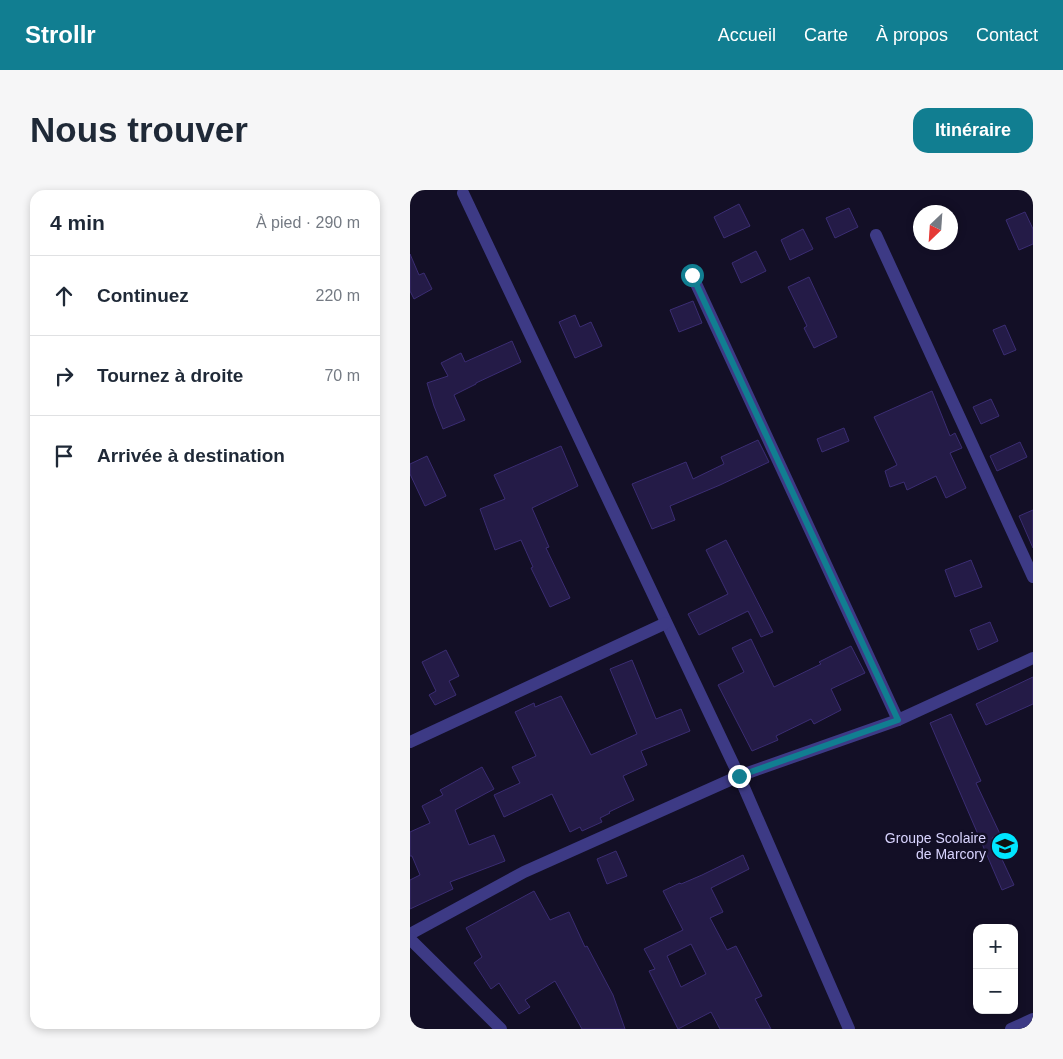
<!DOCTYPE html>
<html lang="fr">
<head>
<meta charset="utf-8">
<style>
  body { margin:0; font-family:Helvetica,sans-serif; background:#f6f6f7; color:#1f2937 }
  .controls { position:absolute; right:15px; bottom:15px; display:grid; overflow:hidden; border-radius:10px; box-shadow:0 2px 8px #0003 }
  .controls button { width:45px; height:45px; display:grid; place-items:center; padding:0; border:0; border-bottom:1px solid #e0e1e3; background:#fff; color:#1f2937; font:25px sans-serif }
  .compass { position:absolute; left:503px; top:15px; width:45px; height:45px; border-radius:50%; background:#fff; box-shadow:0 2px 8px #0003; rotate:205deg }
  .stop { position:absolute; width:15px; height:15px; margin:-11px; border:4px solid #117e91; border-radius:50%; background:#fff }
  .stop.end { background:#117e91; border-color:#fff; box-shadow:0 1px 5px #0008 }
  .list { margin:0; padding:0; list-style:none }
  h2 { display:flex; justify-content:space-between; align-items:center; height:65px; margin:0; padding:0 20px; font-size:21px }
  h2 small { font-size:16px; font-weight:400; color:#747a83 }
  .list li { display:grid; grid-template-columns:32px 1fr auto; gap:15px; align-items:center; box-sizing:border-box; height:80px; padding:0 20px; border-top:1px solid #e0e1e3 }
  .list b { display:block; font-size:19px; white-space:nowrap }
  .list em { font-size:16px; font-style:normal; color:#747a83 }
  .icon { flex:none; width:28px; height:28px; fill:none; stroke:currentColor; stroke-width:2; stroke-linecap:round; stroke-linejoin:round }
  .map { position:relative; flex:none; width:623px; height:839px; overflow:hidden; border-radius:15px }
  header { display:flex; align-items:center; gap:30px; box-sizing:border-box; height:70px; padding:0 25px; background:#117e91; color:#fff }
  header strong { font-size:24px }
  nav { display:flex; gap:28px; margin-inline-start:auto; font-size:18px }
  .intro { display:flex; align-items:center; justify-content:space-between; box-sizing:border-box; height:120px; padding:0 30px }
  h1 { margin:0; font-size:35px }
  .button { padding:12px 22px; border-radius:15px; background:#117e91; color:#fff; font-size:18px; font-weight:700 }
  main { display:flex; gap:30px; padding:0 30px }
  aside { flex:1; background:#fff; border-radius:15px; box-shadow:0 2px 8px #0003 }
  .map>svg:first-child { display:block }
  .building { fill:#241b47; stroke:#3b2d73; fill-rule:evenodd }
  .lines { fill:none; stroke-linecap:round; stroke-linejoin:round }
  .minor { stroke:#3d3a85; stroke-width:12 }
  .route { stroke:#117e91; stroke-width:6 }
  .labels { text-anchor:middle; stroke-width:5; stroke-linejoin:round; paint-order:stroke }
  .poi-label { font-size:14px; fill:#d9d4ff; stroke:#130f26; text-anchor:end }
</style>
</head>
<body>
<header>
<strong>Strollr</strong>
<nav><a>Accueil</a><a>Carte</a><a>À propos</a><a>Contact</a></nav>
</header>
<div class="intro"><h1>Nous trouver</h1><a class="button">Itinéraire</a></div>
<main>
<aside>
<h2>4 min<small>À pied · 290 m</small></h2>
<ul class="list">
<li><svg class="icon" aria-label="ahead" viewBox="0 0 24 24"><path d="M12 20V5M6 11l6-6 6 6"/></svg><div><b>Continuez</b></div><em>220 m</em></li>
<li><svg class="icon" aria-label="right" viewBox="0 0 24 24"><path d="M7 20v-9h11M14 6l5 5-5 5"/></svg><div><b>Tournez à droite</b></div><em>70 m</em></li>
<li><svg class="icon" aria-label="arrive" viewBox="0 0 24 24"><path d="M6 21V4h12l-3 4 3 4H6"/></svg><div><b>Arrivée à destination</b></div></li>
</ul>
</aside>
<div class="map">
<svg width="623" height="839" viewBox="0 0 623 839">
  <rect width="100%" height="100%" fill="#130f26"/>
  <!-- building -->
  <g class="building">
    <polygon points="329,14 340,36 314,48 304,27"/>
    <polygon points="439,18 448,37 425,48 416,28"/>
    <polygon points="615,22 623,39 623,54 609,60 596,30"/>
    <polygon points="393,39 403,59 380,70 371,50"/>
    <polygon points="346,61 356,81 331,93 322,73"/>
    <polygon points="0,64 9,85 14,83 22,99 4,109 0,101"/>
    <polygon points="399,87 427,147 404,158 394,138 397,136 378,97"/>
    <polygon points="283,111 292,133 269,142 260,120"/>
    <polygon points="165,125 170,137 181,132 192,156 165,168 149,132"/>
    <polygon points="595,135 606,160 594,165 583,140"/>
    <polygon points="102,151 111,172 66,193 66,194 44,205 55,230 33,239 24,216 17,193 38,186 31,173 51,163 55,172"/>
    <polygon points="522,201 540,246 545,243 552,258 540,263 556,298 536,308 526,286 497,300 494,292 480,297 475,281 487,275 464,227"/>
    <polygon points="581,209 589,226 571,234 563,217"/>
    <polygon points="434,238 439,251 412,262 407,249"/>
    <polygon points="348,250 359,272 310,295 260,316 265,330 242,339 222,294 276,272 283,289 314,274 311,267"/>
    <polygon points="610,252 617,267 587,281 580,266"/>
    <polygon points="151,256 168,296 122,318 139,357 136,358 160,408 140,417 121,378 123,377 111,350 85,360 70,319 95,309 84,285"/>
    <polygon points="17,266 36,306 15,316 0,284 0,274"/>
    <polygon points="623,320 623,358 609,326"/>
    <polygon points="316,350 363,442 351,447 338,421 289,445 278,424 318,404 296,360"/>
    <polygon points="561,370 572,397 545,407 535,380"/>
    <polygon points="580,432 588,451 568,460 560,440"/>
    <polygon points="341,449 364,497 411,474 409,472 441,456 455,483 421,499 431,520 404,534 401,529 366,546 368,550 342,561 308,495 334,482 322,458"/>
    <polygon points="36,460 49,486 39,491 46,505 25,515 19,505 26,501 12,472"/>
    <polygon points="222,470 246,529 271,519 280,541 231,561 237,575 213,586 224,610 199,622 200,623 190,628 192,632 172,641 170,637 160,642 142,604 94,627 84,605 110,593 102,577 126,566 105,522 124,513 125,517 151,506 181,565 227,544 200,479"/>
    <polygon points="623,487 623,514 576,535 566,514"/>
    <polygon points="541,524 571,591 566,593 590,644 582,648 604,695 592,700 520,533"/>
    <polygon points="72,577 84,599 45,620 59,655 84,645 95,671 40,692 43,699 0,719 0,690 10,685 2,666 0,666 0,642 20,633 12,616 33,605 30,600"/>
    <polygon points="206,661 217,686 197,694 187,669"/>
    <path d="M333,665l6,14 -38,19 12,24 -13,6 17,32 9,-4 26,50 -7,3 16,30h-51l-9,-17 -33,17 -29,-58 6,-2 -11,-20 39,-19 -20,-39 17,-8 1,1 21,-9zM281,754l15,30 -25,13 -14,-31z"/>
    <polygon points="124,701 140,730 159,722 175,757 177,756 203,805 215,839 172,839 145,791 115,810 120,817 109,824 89,793 81,799 64,773 72,767 56,738"/>
  </g>
  <g class="lines">
    <!-- minor -->
    <g class="minor">
      <polyline points="53,3 329,586 439,839"/>
      <polyline points="466,45 623,387"/>
      <polyline points="282,85 488,530"/>
      <polyline points="0,552 256,433"/>
      <polyline points="0,744 114,682 329,586 488,530 623,468"/>
      <polyline points="0,749 91,839"/>
      <polyline points="601,839 623,829"/>
    </g>
  </g>
  <g class="lines">
    <!-- route -->
    <polyline class="route" points="282,85 488,530 329,586"/>
  </g>
  <!-- icons -->
  <defs>
    <symbol id="school-disc" viewBox="-11 -11 22 22"><circle r="9.5" fill="#00e5ff" stroke="#130f26"/><path d="M0-5L7-2L0 1L-7-2ZM-4 1L0 2.5L4 1V4Q0 6-4 4Z" fill="#111"/></symbol>
  </defs>
  <g fill-rule="evenodd">
    <use href="#school-disc" x="579" y="640" width="32" height="32"/>
  </g>
  <g class="labels">
    <!-- poi labels -->
    <g class="poi-label">
      <text x="576" y="653">Groupe Scolaire<tspan x="576" dy="16">de Marcory</tspan></text>
    </g>
  </g>
</svg>
<div class="controls">
<button>+</button>
<button>−</button>
</div>
<svg class="compass" viewBox="-18 -18 36 36"><path d="M0-13l5 13h-10z" fill="#e53935"/><path d="M0 13l5-13h-10z" fill="#747a83"/></svg>
<div class="stop" style="left:282px;top:85px"></div>
<div class="stop end" style="left:329px;top:586px"></div>
</div>
</main>
</body>
</html>
